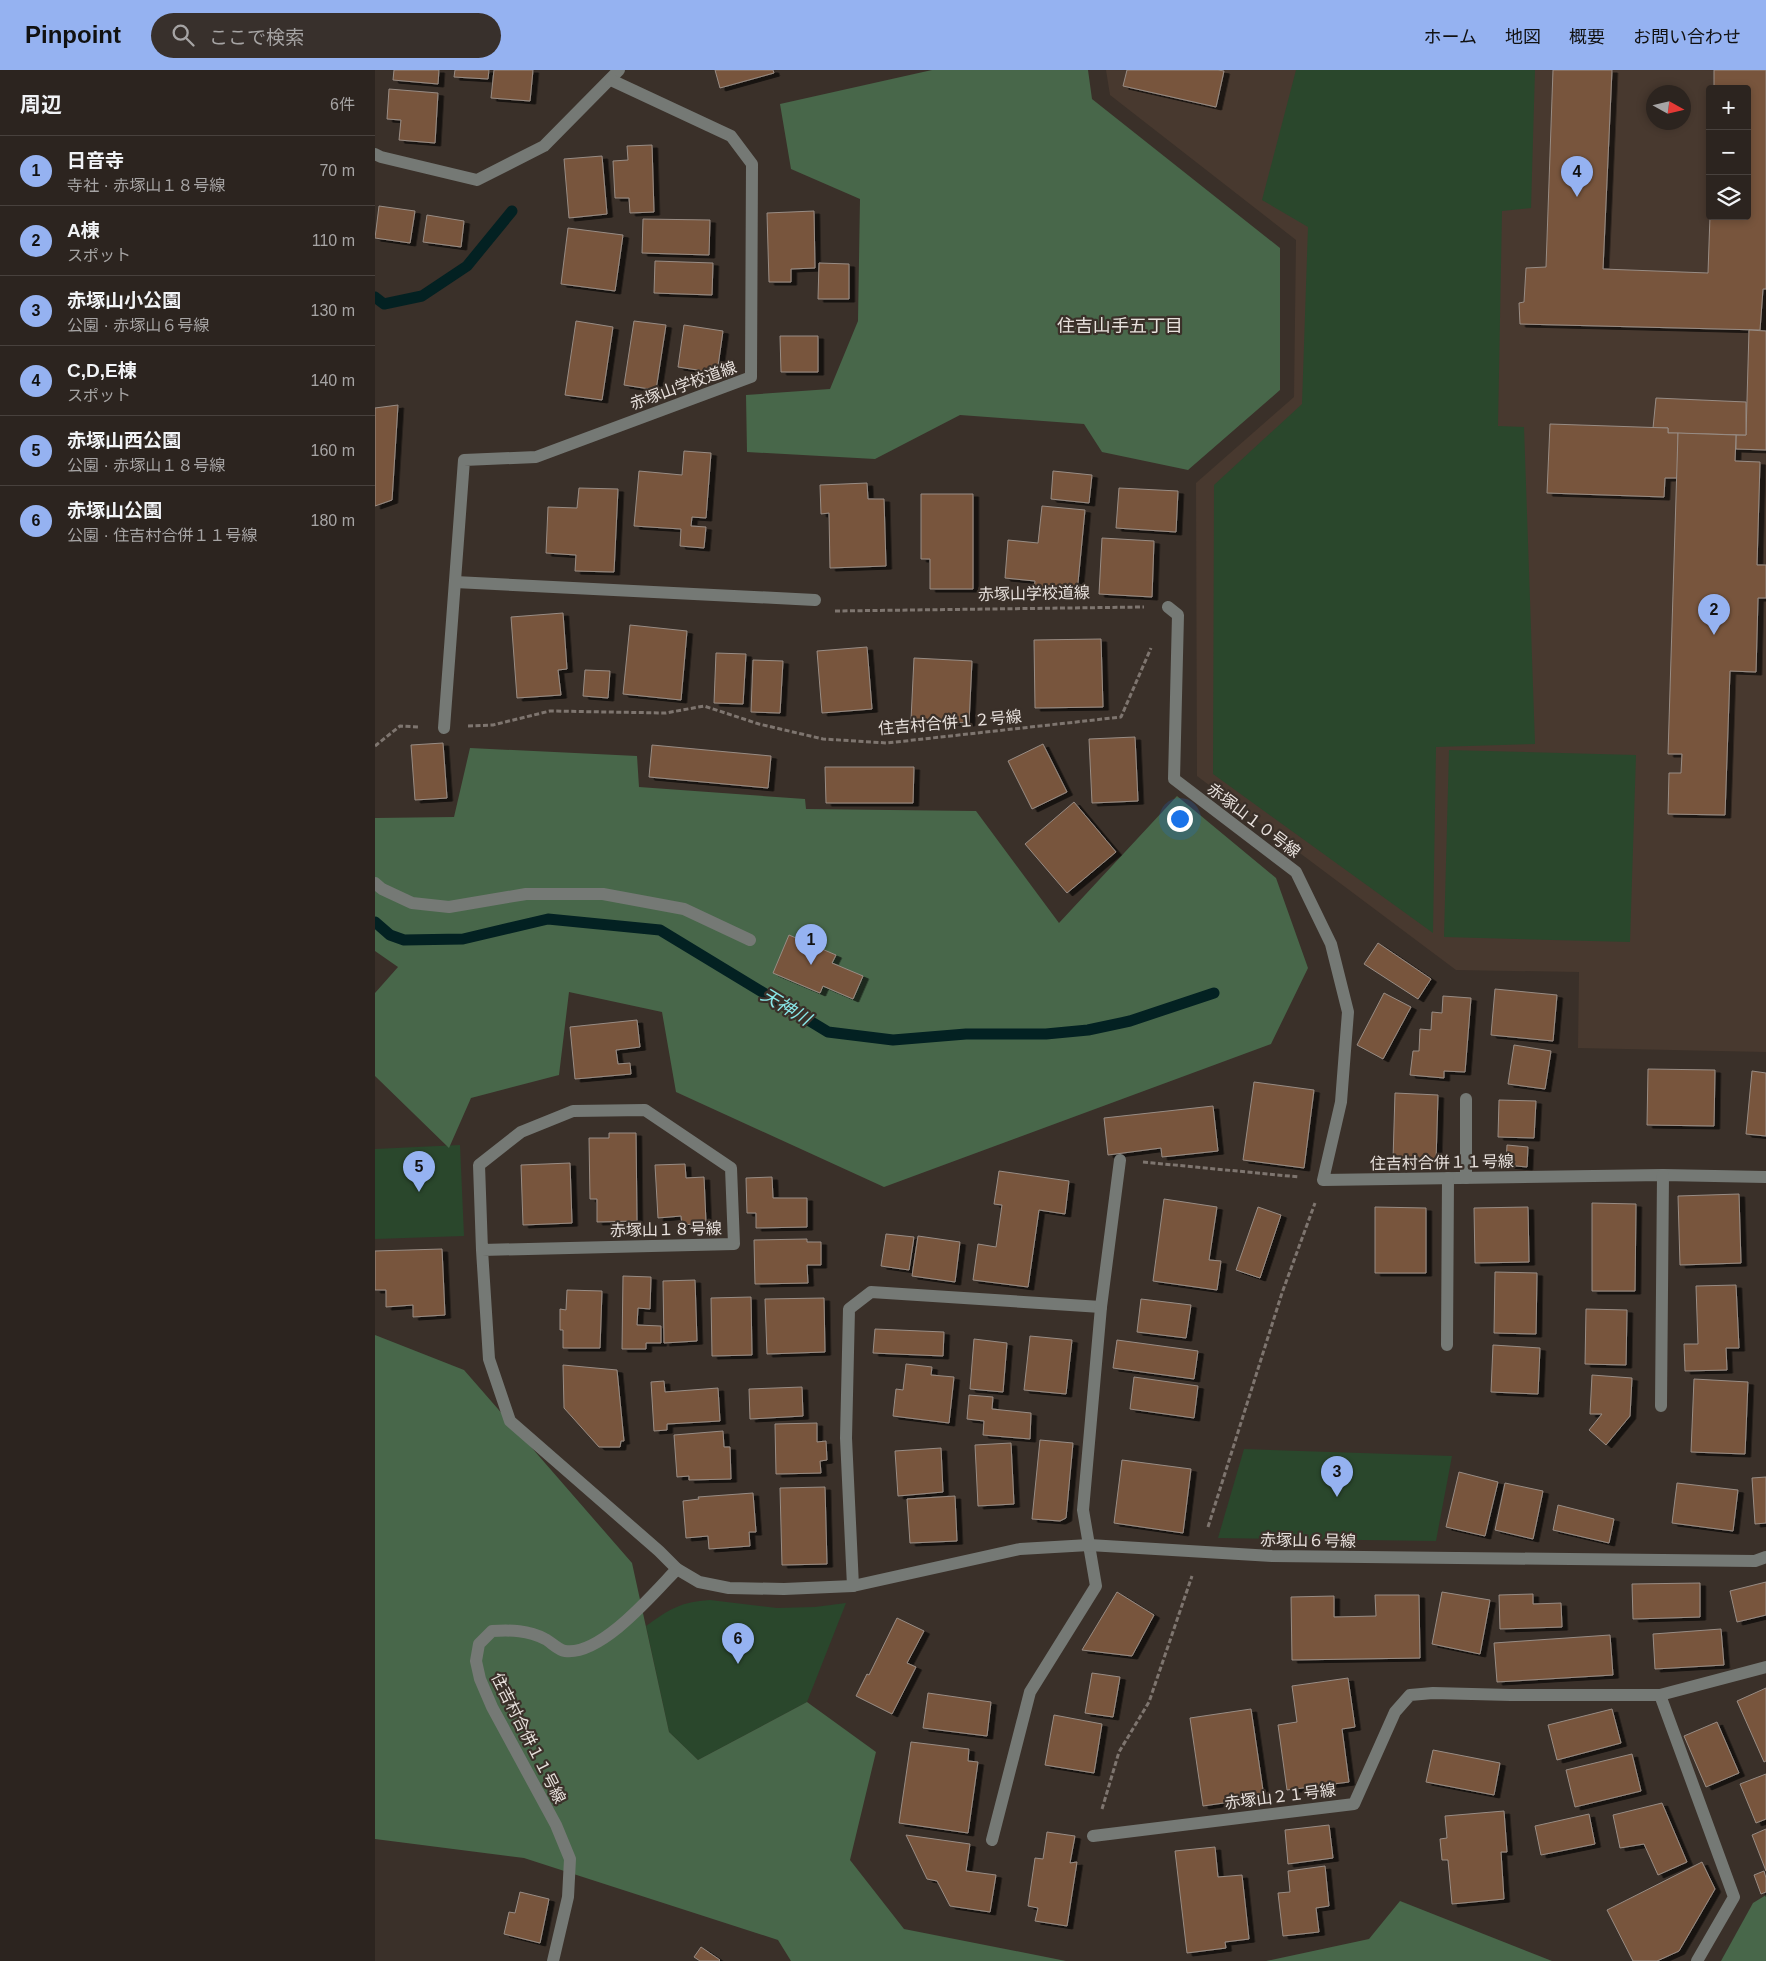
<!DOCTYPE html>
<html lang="ja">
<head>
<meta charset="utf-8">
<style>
  body { margin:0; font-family:Arial,"Noto Sans JP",sans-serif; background:#38302c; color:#f1f3f6 }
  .controls { position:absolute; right:15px; top:15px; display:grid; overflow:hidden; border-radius:5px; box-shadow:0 2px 8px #0003 }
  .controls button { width:45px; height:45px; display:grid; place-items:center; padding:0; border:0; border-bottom:1px solid #48413d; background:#2c241f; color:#f1f3f6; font:25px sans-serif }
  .compass { position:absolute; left:1271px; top:15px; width:45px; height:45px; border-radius:50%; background:#2c241f; box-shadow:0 2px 8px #0003; rotate:98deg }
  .you { position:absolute; left:804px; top:748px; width:18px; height:18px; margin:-12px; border:4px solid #fff; border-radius:50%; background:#1a73e8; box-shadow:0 0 0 8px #1a73e833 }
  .badge { display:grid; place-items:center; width:32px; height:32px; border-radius:50%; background:#95b2f1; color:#111; font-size:16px; font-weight:700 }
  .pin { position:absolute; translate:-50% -41px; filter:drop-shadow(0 1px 2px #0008) }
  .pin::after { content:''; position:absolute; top:26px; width:18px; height:15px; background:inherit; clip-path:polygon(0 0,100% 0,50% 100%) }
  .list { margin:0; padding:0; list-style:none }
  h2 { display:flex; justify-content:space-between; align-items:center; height:65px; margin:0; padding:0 20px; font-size:21px }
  h2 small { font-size:16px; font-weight:400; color:#a6a4a4 }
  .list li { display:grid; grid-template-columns:32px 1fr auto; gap:15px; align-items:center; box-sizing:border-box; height:70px; padding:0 20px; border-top:1px solid #48413d }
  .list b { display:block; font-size:19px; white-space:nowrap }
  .list p { margin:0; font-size:16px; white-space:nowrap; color:#a6a4a4 }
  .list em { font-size:16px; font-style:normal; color:#a6a4a4 }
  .icon { flex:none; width:28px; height:28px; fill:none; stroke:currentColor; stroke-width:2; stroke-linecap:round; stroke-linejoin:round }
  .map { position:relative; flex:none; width:1391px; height:1891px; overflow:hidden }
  header { display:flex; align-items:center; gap:30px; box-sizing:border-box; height:70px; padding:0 25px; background:#95b2f1; color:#111 }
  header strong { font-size:24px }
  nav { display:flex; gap:28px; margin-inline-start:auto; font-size:18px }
  .search { width:350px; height:45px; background:#38302c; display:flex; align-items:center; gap:12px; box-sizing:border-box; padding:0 18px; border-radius:28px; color:#a6a4a4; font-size:19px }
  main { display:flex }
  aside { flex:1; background:#2c241f }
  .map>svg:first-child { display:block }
  .built { fill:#48392f; fill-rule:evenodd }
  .green { fill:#2a472c }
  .forest { fill:#48674a }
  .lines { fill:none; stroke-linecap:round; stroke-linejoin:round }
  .stream { stroke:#032122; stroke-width:11 }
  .building { fill:#78553d; stroke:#988c84; filter:url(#shadow) }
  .path { stroke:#7e756f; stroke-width:3; stroke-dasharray:5 2.5; stroke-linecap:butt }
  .minor { stroke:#757975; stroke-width:12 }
  .labels { text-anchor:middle; stroke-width:4.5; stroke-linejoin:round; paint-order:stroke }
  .street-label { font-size:16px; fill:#e8e1dd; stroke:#3a3029 }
  .neighbourhood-label { font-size:18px; fill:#e8e1dd; stroke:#3a3029 }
  .water-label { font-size:18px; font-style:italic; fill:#89e7e9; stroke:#3a3029 }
</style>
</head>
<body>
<header>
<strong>Pinpoint</strong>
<div class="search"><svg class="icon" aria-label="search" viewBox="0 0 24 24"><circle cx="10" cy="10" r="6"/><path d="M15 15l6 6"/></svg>ここで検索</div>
<nav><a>ホーム</a><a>地図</a><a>概要</a><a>お問い合わせ</a></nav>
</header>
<main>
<aside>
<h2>周辺<small>6件</small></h2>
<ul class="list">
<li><span class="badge">1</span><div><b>日音寺</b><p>寺社 · 赤塚山１８号線</p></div><em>70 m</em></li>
<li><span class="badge">2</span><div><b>A棟</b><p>スポット</p></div><em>110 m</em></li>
<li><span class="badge">3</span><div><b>赤塚山小公園</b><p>公園 · 赤塚山６号線</p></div><em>130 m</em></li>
<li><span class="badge">4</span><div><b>C,D,E棟</b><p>スポット</p></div><em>140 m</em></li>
<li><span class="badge">5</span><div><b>赤塚山西公園</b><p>公園 · 赤塚山１８号線</p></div><em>160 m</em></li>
<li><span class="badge">6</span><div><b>赤塚山公園</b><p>公園 · 住吉村合併１１号線</p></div><em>180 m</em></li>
</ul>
</aside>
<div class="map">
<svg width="1391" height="1891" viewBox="0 0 1391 1891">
  <defs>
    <filter id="shadow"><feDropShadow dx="5.5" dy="3" stdDeviation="0" flood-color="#0009"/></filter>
  </defs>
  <rect width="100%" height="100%" fill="#3a3029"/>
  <!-- built -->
  <path class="built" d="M731,0h660v982l-188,-4 1,-76 -123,-2 -259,-194 -1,-293 98,-86 2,-157 -186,-145zM1335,19h37v127h-37zM1278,22h30v30h-30z"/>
  <!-- green -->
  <g class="green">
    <polygon points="921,0 1160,0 1156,138 1127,141 1123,356 1149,357 1160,674 1061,677 1058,863 838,704 839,415 927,334 933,157 887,130"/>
    <polygon points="1074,680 1261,685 1255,872 1069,867"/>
    <polygon points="85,1075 89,1166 0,1169 0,1079"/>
    <polygon points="869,1379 1077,1386 1061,1471 843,1468"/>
    <path d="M335,1530l67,8 38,-1 31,-4 -39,99 -109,58 -29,-28 -23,-106c24,-17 34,-24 64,-26z"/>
  </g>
  <!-- forest -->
  <g class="forest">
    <polygon points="557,0 713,0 717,29 905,178 905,320 813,400 727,382 709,354 585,345 500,389 372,382 371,325 455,319 483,251 485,129 416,99 405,34"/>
    <polygon points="95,678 262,686 264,717 430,729 431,739 601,741 684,853 802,726 901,808 933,898 896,974 509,1117 301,1022 287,942 194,922 184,1005 96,1028 74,1078 0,1006 0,923 23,897 0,881 0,748 79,747"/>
    <polygon points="0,1265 89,1300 257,1493 294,1662 323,1690 432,1632 501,1682 475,1790 529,1859 691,1891 416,1891 403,1870 149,1788 0,1769"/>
    <polygon points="1391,1825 1391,1891 1346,1891 1378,1833"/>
    <polygon points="1025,1831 1177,1891 891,1891 994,1869"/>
  </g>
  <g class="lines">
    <!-- stream -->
    <g class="stream">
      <polyline points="0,227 9,234 47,226 92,196 137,141"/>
      <polyline points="0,852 15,865 29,870 88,869 173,849 285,860 453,962 518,970 591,964 671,964 713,960 755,951 839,923"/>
    </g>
  </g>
  <!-- building -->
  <g class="building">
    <polygon points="19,0 64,0 63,14 18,10"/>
    <polygon points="80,0 114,0 113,9 79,7"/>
    <polygon points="119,0 158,0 155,31 116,28"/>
    <polygon points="340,0 398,0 399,3 345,18"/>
    <polygon points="752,0 843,0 849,1 841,37 748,16"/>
    <polygon points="1178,0 1237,0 1228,199 1333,203 1335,146 1372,146 1372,19 1339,19 1339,0 1391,0 1391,219 1388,219 1385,260 1145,254 1144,233 1149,232 1151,198 1171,197"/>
    <polygon points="14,19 63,23 60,73 24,70 26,50 12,49"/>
    <polygon points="277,75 279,142 255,143 254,128 240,128 238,91 253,90 252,76"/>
    <polygon points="227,86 232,144 194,148 189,89"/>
    <polygon points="4,136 40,141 35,173 0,168"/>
    <polygon points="439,141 440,198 416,199 416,212 394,212 392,143"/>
    <polygon points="52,145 89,151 86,177 48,172"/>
    <polygon points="268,149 335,150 334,185 267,183"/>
    <polygon points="193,158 248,165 240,221 186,214"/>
    <polygon points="280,191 338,193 337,225 279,223"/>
    <polygon points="444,193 474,194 474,229 443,229"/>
    <polygon points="201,251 238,257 227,330 190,325"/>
    <polygon points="259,251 291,255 281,320 249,315"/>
    <polygon points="309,255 348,261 342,303 303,297"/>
    <polygon points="1374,260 1391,261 1391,380 1361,379 1361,365 1371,365"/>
    <polygon points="405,266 443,266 443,302 406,302"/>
    <polygon points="1281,328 1371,332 1371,365 1293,363 1293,358 1278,358"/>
    <polygon points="23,335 17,430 0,436 0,338"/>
    <polygon points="1175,354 1293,358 1293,363 1303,363 1303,408 1290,408 1289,427 1172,423"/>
    <polygon points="1303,363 1361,365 1360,391 1385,392 1382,495 1391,495 1391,528 1383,528 1381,602 1355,601 1350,745 1293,744 1294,703 1306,703 1307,684 1293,684"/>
    <polygon points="309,381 336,383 331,448 317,447 316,456 331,457 329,478 305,476 306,459 259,456 264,401 307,405"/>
    <polygon points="678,401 717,405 714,433 676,429"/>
    <polygon points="492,413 493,429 509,429 511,496 455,498 454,443 446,444 445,415"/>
    <polygon points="204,418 243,419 239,502 200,501 201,485 171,483 173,437 202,438"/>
    <polygon points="744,418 803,421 801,462 741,458"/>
    <polygon points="546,424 598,424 598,519 555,519 555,489 546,489"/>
    <polygon points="667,436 710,440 702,523 659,519 660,511 630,508 633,470 663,473"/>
    <polygon points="727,468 779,471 777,527 724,524"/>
    <polygon points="188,543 192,599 183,600 186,625 142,628 136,547"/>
    <polygon points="255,555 312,561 306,630 248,624"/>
    <polygon points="726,569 728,637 660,638 659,570"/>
    <polygon points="492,577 497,639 447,643 442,581"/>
    <polygon points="341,583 371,584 368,634 339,633"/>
    <polygon points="539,588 597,591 594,653 536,650"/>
    <polygon points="378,590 408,591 405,643 376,642"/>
    <polygon points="210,600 235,601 233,628 208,626"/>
    <polygon points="760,667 763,731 717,733 714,669"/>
    <polygon points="68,673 72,728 40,730 36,675"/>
    <polygon points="668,674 692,722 657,739 633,691"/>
    <polygon points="277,675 396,686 393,718 274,707"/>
    <polygon points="450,697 539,697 538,733 451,733"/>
    <polygon points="699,732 741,782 692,823 650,774"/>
    <polygon points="414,865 461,885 457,893 488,906 478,929 448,916 445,923 398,903"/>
    <polygon points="1003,873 1056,909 1043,929 989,894"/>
    <polygon points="1120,919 1182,925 1178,971 1116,965"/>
    <polygon points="1009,923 1036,937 1008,989 982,975"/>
    <polygon points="1068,926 1096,928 1090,1002 1069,1001 1069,1008 1035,1005 1038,981 1044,981 1045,959 1056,960 1057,942 1067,943"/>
    <polygon points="262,950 265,977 241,980 243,994 255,993 256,1004 200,1009 195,957"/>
    <polygon points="1139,975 1176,981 1170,1019 1133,1014"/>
    <polygon points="1273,999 1340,1000 1339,1056 1272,1055"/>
    <polygon points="1377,1001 1391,1003 1391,1066 1371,1064"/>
    <polygon points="879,1012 939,1020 929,1098 868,1090"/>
    <polygon points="1020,1023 1063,1025 1061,1091 1018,1090"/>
    <polygon points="1124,1030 1161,1031 1159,1068 1123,1067"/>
    <polygon points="838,1036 843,1081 787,1087 786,1078 733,1085 729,1048"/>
    <polygon points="234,1063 261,1063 262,1151 222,1152 222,1129 215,1129 214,1068 234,1068"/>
    <polygon points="1132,1075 1153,1077 1152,1097 1131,1095"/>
    <polygon points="195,1093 197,1153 148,1155 146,1095"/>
    <polygon points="310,1094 311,1108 329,1107 331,1153 307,1155 306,1146 283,1148 280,1095"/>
    <polygon points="624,1101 694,1111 690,1144 664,1140 653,1217 598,1210 603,1174 621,1177 627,1135 619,1134"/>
    <polygon points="397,1107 398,1128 432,1128 432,1157 381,1158 381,1143 372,1143 371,1108"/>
    <polygon points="1364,1124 1366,1193 1305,1195 1303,1126"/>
    <polygon points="789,1129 842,1137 834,1190 846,1191 842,1220 778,1211"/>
    <polygon points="1217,1133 1261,1134 1260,1221 1217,1221"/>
    <polygon points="883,1137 906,1145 885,1208 861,1200"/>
    <polygon points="1000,1137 1051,1138 1051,1203 1000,1203"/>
    <polygon points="1153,1137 1154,1192 1100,1193 1099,1138"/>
    <polygon points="511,1164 539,1167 534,1200 506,1196"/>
    <polygon points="543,1166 585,1172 580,1212 537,1206"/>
    <polygon points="432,1169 432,1172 446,1172 446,1195 432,1195 433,1213 380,1214 379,1170"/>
    <polygon points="67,1179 70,1245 38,1247 38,1235 11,1237 11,1220 0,1220 0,1181"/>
    <polygon points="1120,1202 1162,1203 1161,1264 1119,1263"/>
    <polygon points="248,1206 276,1207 275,1239 263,1238 262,1255 286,1256 286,1273 271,1273 271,1279 247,1279"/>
    <polygon points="320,1210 322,1271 289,1273 288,1211"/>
    <polygon points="1361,1215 1364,1278 1351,1278 1352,1300 1310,1301 1309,1274 1323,1274 1321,1216"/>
    <polygon points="192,1220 227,1221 225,1278 188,1278 188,1260 185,1260 185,1239 191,1240"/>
    <polygon points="376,1227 377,1285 337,1286 336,1228"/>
    <polygon points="449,1228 450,1282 392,1284 390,1229"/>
    <polygon points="766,1229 816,1235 811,1268 762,1262"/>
    <polygon points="1211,1239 1252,1240 1251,1295 1210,1294"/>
    <polygon points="500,1259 569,1262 568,1286 498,1283"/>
    <polygon points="655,1266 697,1270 691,1324 649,1320"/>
    <polygon points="599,1269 632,1273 628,1322 595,1319"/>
    <polygon points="742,1270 823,1281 819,1309 738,1298"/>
    <polygon points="1118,1275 1165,1278 1163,1324 1116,1322"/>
    <polygon points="531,1294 557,1297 556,1305 579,1307 574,1353 518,1346 521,1319 528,1320"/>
    <polygon points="188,1295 242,1300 249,1371 246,1371 245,1377 224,1377 189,1338"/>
    <polygon points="1217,1305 1257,1308 1255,1346 1231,1375 1214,1360 1227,1344 1215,1344"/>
    <polygon points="759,1307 823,1316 819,1348 755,1339"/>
    <polygon points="1319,1309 1373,1312 1370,1384 1316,1382"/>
    <polygon points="289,1311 290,1322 343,1318 345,1351 292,1354 292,1360 279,1361 276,1312"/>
    <polygon points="427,1317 428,1346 375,1349 374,1319"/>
    <polygon points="594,1325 618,1327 617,1339 656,1343 655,1369 608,1365 609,1351 592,1349"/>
    <polygon points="442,1353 442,1372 451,1371 452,1390 445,1391 446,1403 401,1404 400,1354"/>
    <polygon points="348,1361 349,1377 355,1377 356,1409 314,1410 314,1406 302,1407 299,1365"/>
    <polygon points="665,1370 698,1373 691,1448 685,1451 657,1449"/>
    <polygon points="636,1373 639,1434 603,1436 600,1375"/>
    <polygon points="566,1378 568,1422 523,1426 520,1381"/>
    <polygon points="747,1390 816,1399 808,1463 739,1453"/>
    <polygon points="1084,1402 1123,1412 1110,1466 1071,1457"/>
    <polygon points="1391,1407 1391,1453 1380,1454 1377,1408"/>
    <polygon points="1130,1413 1168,1421 1158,1469 1120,1460"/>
    <polygon points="1302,1413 1363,1420 1358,1461 1297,1453"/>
    <polygon points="450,1417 452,1494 407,1495 405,1418"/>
    <polygon points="378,1423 381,1462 374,1462 375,1476 334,1479 333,1466 311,1468 308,1431 324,1429 323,1427"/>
    <polygon points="580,1426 582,1471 535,1473 532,1429"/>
    <polygon points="1183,1435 1239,1449 1234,1473 1178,1460"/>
    <polygon points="1391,1512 1391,1545 1362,1552 1355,1521"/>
    <polygon points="1325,1513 1325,1547 1258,1549 1257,1514"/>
    <polygon points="742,1522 779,1545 757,1586 707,1580"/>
    <polygon points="1067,1522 1115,1530 1105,1584 1057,1574"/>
    <polygon points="1158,1524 1158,1534 1186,1533 1187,1557 1125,1559 1124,1525"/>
    <polygon points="1000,1525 1044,1525 1045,1588 917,1590 916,1527 959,1526 959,1547 1001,1546"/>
    <polygon points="522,1548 549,1561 532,1593 541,1597 517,1644 481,1626 492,1604 494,1605"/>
    <polygon points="1346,1559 1349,1595 1280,1599 1278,1564"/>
    <polygon points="1235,1565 1238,1605 1122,1612 1119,1573"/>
    <polygon points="717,1603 745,1607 738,1647 710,1643"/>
    <polygon points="973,1608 980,1657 967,1659 974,1712 912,1720 903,1655 922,1652 917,1616"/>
    <polygon points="1391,1618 1391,1691 1389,1692 1362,1631"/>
    <polygon points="553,1623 616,1632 612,1666 548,1658"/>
    <polygon points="876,1639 889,1727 828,1736 815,1648"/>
    <polygon points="1237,1639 1246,1673 1182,1690 1173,1655"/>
    <polygon points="679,1645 727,1654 719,1703 670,1695"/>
    <polygon points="1342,1652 1364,1703 1331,1717 1309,1666"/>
    <polygon points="536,1672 594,1679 593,1691 603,1692 593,1763 524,1753"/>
    <polygon points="1058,1680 1125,1693 1119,1725 1051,1712"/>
    <polygon points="1257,1684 1266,1721 1200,1737 1191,1700"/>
    <polygon points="1391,1704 1391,1749 1381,1753 1365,1714"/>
    <polygon points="1287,1733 1312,1792 1283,1805 1269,1774 1245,1778 1238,1745"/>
    <polygon points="1129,1741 1132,1782 1126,1782 1129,1829 1077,1834 1073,1790 1067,1790 1065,1769 1072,1768 1070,1746"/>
    <polygon points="1214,1744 1220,1774 1166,1785 1160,1756"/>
    <polygon points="954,1755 958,1788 913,1794 910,1760"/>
    <polygon points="1391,1759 1391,1801 1377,1765"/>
    <polygon points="672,1762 700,1766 695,1793 702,1792 692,1856 660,1851 663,1838 653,1836 660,1788 668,1789"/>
    <polygon points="531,1765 595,1774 591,1801 621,1805 615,1842 575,1836 562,1811 552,1809"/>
    <polygon points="840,1777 843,1807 867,1805 874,1869 850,1872 851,1878 812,1883 800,1781"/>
    <polygon points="1327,1792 1340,1819 1304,1881 1282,1891 1258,1891 1232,1840"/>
    <polygon points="950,1796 954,1836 941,1838 944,1862 908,1866 903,1823 915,1822 913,1801"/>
    <polygon points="1389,1801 1391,1808 1391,1822 1386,1824 1379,1805"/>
    <polygon points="145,1822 174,1829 165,1873 129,1864 134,1842 140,1843"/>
    <polygon points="326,1877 345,1890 344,1891 325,1891 319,1887"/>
  </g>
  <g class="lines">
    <!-- path -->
    <g class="path">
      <polyline points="460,541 769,537"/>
      <polyline points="93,656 118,655 175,641 291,643 329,636 384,654 448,669 512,673 746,647 776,578"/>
      <polyline points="0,676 25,656 45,657"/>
      <polyline points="768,1092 924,1107"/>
      <polyline points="833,1457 907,1223 940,1133"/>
      <polyline points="727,1739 744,1682 774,1632 817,1506"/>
    </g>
    <!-- minor -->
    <g class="minor">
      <polyline points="0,84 6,87 102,110 169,76 244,0"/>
      <polyline points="80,512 440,530"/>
      <polyline points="793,537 803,545 799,709 921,802 956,874 973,942 966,1032 948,1110 1288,1105 1391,1107"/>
      <polyline points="69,658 89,390 161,387 376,307 377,94 356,66 236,10"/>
      <polyline points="0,813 7,819 37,833 74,837 151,824 228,824 309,839 375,870"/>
      <polyline points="1091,1108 1091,1029"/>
      <polyline points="107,1180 359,1174 356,1098 270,1040 198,1041 146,1062 104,1095 107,1180 114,1289 135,1351 284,1481 302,1499"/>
      <polyline points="1072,1275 1073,1108"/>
      <polyline points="1286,1336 1288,1105"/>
      <polyline points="478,1516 471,1368 474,1239 496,1222 726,1237"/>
      <polyline points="1285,1625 1359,1827 1322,1891"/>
      <polyline points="718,1766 979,1734 1020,1642 1035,1625 1058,1623 1136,1625 1285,1625 1391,1597"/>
      <polyline points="617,1770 655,1622 721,1516 708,1440 726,1237 745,1090"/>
      <path d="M178,1891l15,-64 2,-38 -14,-34 -64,-118 -12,-28 -4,-18 3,-17 13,-13c19,-1 36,-1 53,8 6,3 13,11 20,12 36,5 88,-57 112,-82l22,13 30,6 55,1 69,-3 167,-37 69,-4 183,11 483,5 11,-4"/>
    </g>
  </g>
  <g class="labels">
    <!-- street labels -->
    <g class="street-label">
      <text transform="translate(308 315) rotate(-20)" y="6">赤塚山学校道線</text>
      <text transform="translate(659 523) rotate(-1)" y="6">赤塚山学校道線</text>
      <text transform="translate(575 652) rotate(-5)" y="6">住吉村合併１２号線</text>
      <text transform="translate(879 750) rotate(37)" y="6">赤塚山１０号線</text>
      <text transform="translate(1067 1092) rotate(-1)" y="6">住吉村合併１１号線</text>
      <text transform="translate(291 1159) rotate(-1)" y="6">赤塚山１８号線</text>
      <text transform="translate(933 1470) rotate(1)" y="6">赤塚山６号線</text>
      <text transform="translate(154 1668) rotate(63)" y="6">住吉村合併１１号線</text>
      <text transform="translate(905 1726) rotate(-7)" y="6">赤塚山２１号線</text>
    </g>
    <!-- neighbourhood labels -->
    <g class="neighbourhood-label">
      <text x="745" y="262">住吉山手五丁目</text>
    </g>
    <!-- water labels -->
    <g class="water-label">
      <text transform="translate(411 937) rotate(31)" y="6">天神川</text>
    </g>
  </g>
</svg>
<div class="controls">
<button>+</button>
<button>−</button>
<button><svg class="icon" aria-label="layers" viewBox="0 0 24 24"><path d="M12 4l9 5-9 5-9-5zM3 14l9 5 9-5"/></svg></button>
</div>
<svg class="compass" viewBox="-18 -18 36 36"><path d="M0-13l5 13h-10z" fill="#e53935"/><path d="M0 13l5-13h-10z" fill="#a6a4a4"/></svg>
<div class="you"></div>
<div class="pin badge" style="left:436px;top:895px">1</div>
<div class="pin badge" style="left:1339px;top:565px">2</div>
<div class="pin badge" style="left:962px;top:1427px">3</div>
<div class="pin badge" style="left:1202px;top:127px">4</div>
<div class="pin badge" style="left:44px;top:1122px">5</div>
<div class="pin badge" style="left:363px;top:1594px">6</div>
</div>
</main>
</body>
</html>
